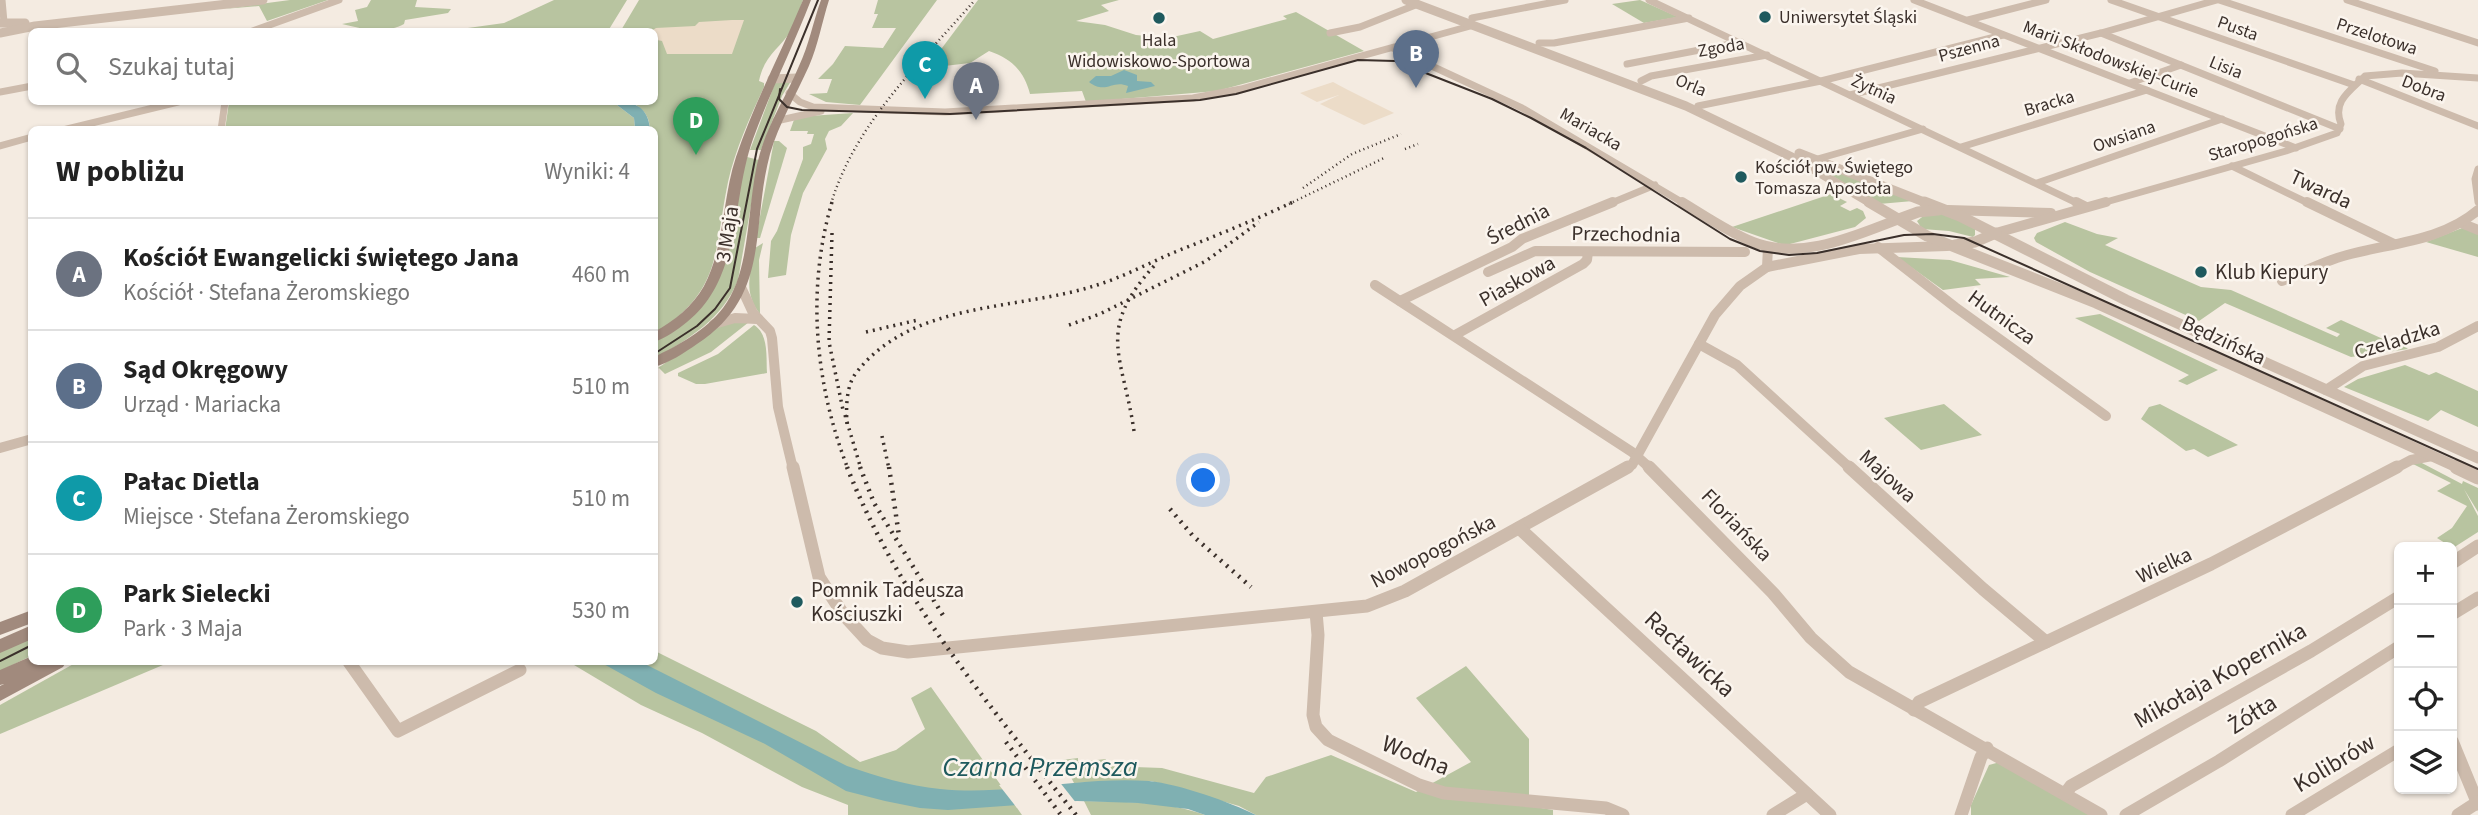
<!DOCTYPE html>
<html lang="pl">
<head>
<meta charset="utf-8">
<style>
  body { margin:0; font-family:"Source Sans 3",sans-serif; background:#f6f6f6; color:#222 }
  .controls { position:absolute; right:21px; bottom:21px; display:grid; overflow:hidden; border-radius:10px; box-shadow:0 2px 5px #0004 }
  .controls button { width:63px; height:63px; display:grid; place-items:center; padding:0; border:0; border-bottom:2px solid #e0e0e0; background:#fff; color:#222; font:35px sans-serif }
  .you { position:absolute; left:1204px; top:481px; width:24px; height:24px; margin:-18px; border:5px solid #fff; border-radius:50%; background:#1a73e8; box-shadow:0 0 0 10px #1a73e833 }
  .badge { display:grid; place-items:center; width:46px; height:46px; border-radius:50%; background:#0f766e; color:#fff; font-size:23px; font-weight:700 }
  .pin { position:absolute; translate:-50% -58px; filter:drop-shadow(0 2px 4px #0008) }
  .pin::after { content:''; position:absolute; top:37px; width:24px; height:21px; background:inherit; clip-path:polygon(0 0,100% 0,50% 100%) }
  .list { margin:0; padding:0; list-style:none }
  h2 { display:flex; justify-content:space-between; align-items:center; height:91px; margin:0; padding:0 28px; font-size:30px }
  h2 small { font-size:23px; font-weight:400; color:#767676 }
  .list li { display:grid; grid-template-columns:46px 1fr auto; gap:21px; align-items:center; box-sizing:border-box; height:112px; padding:0 28px; border-top:2px solid #e0e0e0 }
  .list b { display:block; font-size:26px; white-space:nowrap }
  .list p { margin:0; font-size:23px; white-space:nowrap; color:#767676 }
  .list em { font-size:23px; font-style:normal; color:#767676 }
  .icon { flex:none; width:38px; height:38px; fill:none; stroke:currentColor; stroke-width:2; stroke-linecap:round; stroke-linejoin:round }
  .map { position:relative; flex:none; width:2478px; height:815px; overflow:hidden }
  .search { position:absolute; background:#fff; box-shadow:0 2px 5px #0004; left:28px; top:28px; width:630px; height:77px; display:flex; align-items:center; gap:18px; box-sizing:border-box; padding:0 24px; border-radius:10px; color:#767676; font-size:26px }
  .panel { position:absolute; background:#fff; box-shadow:0 2px 5px #0004; left:28px; top:126px; width:630px; height:539px; border-radius:10px }
  .map>svg:first-child { display:block }
  .green { fill:#b8c4a0 }
  .plaza { fill:#ecdcc8 }
  .water { fill:#7fb0b2 }
  .pier { fill:#f4ebe1 }
  .lines { fill:none; stroke-linecap:round; stroke-linejoin:round }
  .minor-far2 { stroke:#cdbbac; stroke-width:7 }
  .minor-far1 { stroke:#cdbbac; stroke-width:10 }
  .minor { stroke:#cdbbac; stroke-width:13 }
  .tertiary-far2 { stroke:#cdbbac; stroke-width:9 }
  .tertiary-far1 { stroke:#cdbbac; stroke-width:11 }
  .tertiary { stroke:#cdbbac; stroke-width:15 }
  .secondary { fill:#a18a7d; fill-rule:evenodd }
  .tram { stroke:#3b302b; stroke-width:2 }
  .rail-far2 { stroke:#3b302b; stroke-width:2.5; stroke-dasharray:1 3.5; stroke-linecap:butt }
  .rail-far1 { stroke:#3b302b; stroke-width:3.5; stroke-dasharray:2 5; stroke-linecap:butt }
  .rail { stroke:#3b302b; stroke-width:4.5; stroke-dasharray:2 6; stroke-linecap:butt }
  .poi-dot { fill:#1f5a5e; stroke:#fbf5ee; stroke-width:2.5 }
  .labels { text-anchor:middle; stroke-width:5; stroke-linejoin:round; paint-order:stroke }
  .far-poi-label { font-size:18px; fill:#3b302b; stroke:#fbf5ee; text-anchor:start }
  .far-street-label { font-size:18px; fill:#3b302b; stroke:#fbf5ee }
  .street-label { font-size:21px; fill:#3b302b; stroke:#fbf5ee }
  .poi-label { font-size:21px; fill:#3b302b; stroke:#fbf5ee; text-anchor:start }
  .near-street-label { font-size:24px; fill:#3b302b; stroke:#fbf5ee }
  .near-water-label { font-size:28px; font-style:italic; fill:#1f5a5e; stroke:#fbf5ee }
</style>
</head>
<body>
<div class="map">
<svg width="2478" height="815" viewBox="0 0 2478 815">
  <rect width="100%" height="100%" fill="#f4ebe1"/>
  <!-- green -->
  <g class="green">
    <polygon points="290,0 328,0 267,21 259,6 223,9"/>
    <path d="M371,0h46l-2,7 36,2 -3,4 -43,7 -1,4c-18,10 -43,5 -62,0l16,-3 -3,-11 12,-3z"/>
    <polygon points="554,0 627,0 608,31 439,32 504,23"/>
    <path d="M639,0h164c-4,10 -7,23 -12,31 -12,18 -27,25 -32,50l5,2v4c-14,30 -29,63 -36,95 -15,72 -5,107 -73,152l-1,-204 -4,-1c-1,-14 -6,-19 -18,-27h22v-70h-34z"/>
    <polygon points="878,0 937,0 860,105 826,102 809,94 827,93 832,79 818,79 833,64 845,46 883,48 896,28 872,28 878,14 874,14"/>
    <path d="M978,0h141l-18,5 8,6 -33,10 29,4 31,10 32,3 32,-7 13,8 74,-20 -4,-3 13,-4 68,39 -147,40 -131,11 -4,-11 -52,3c-6,-23 -18,-35 -41,-43l-19,12 -43,5z"/>
    <polygon points="1640,0 1678,17 1644,23 1612,4"/>
    <polygon points="791,81 782,96 761,150 750,150 775,83"/>
    <polygon points="229,102 613,102 634,118 635,130 225,130"/>
    <polygon points="853,113 841,126 829,131 825,139 827,149 803,193 791,235 786,275 768,278 771,241 777,231 803,159 803,147 811,144 814,134 807,134 808,131 790,131 795,117"/>
    <polygon points="774,141 779,141 787,148 760,238 756,238"/>
    <polygon points="1796,154 1913,201 1879,204"/>
    <path d="M747,157l12,3 -21,120c-16,40 -49,58 -83,79l-1,-17c90,-53 67,-99 93,-185z"/>
    <polygon points="1831,194 1847,202 1840,206 1850,211 1857,208 1863,211 1866,218 1855,227 1790,244 1781,244 1732,227"/>
    <polygon points="1926,214 1947,214 1975,229 1975,235 1973,237 1949,231 1922,229 1917,221"/>
    <polygon points="2065,222 2097,234 2118,238 2105,245 2201,287 2231,290 2337,337 2340,334 2326,328 2341,320 2394,344 2398,342 2408,349 2351,357 2225,303 2199,321 2090,272 2036,242 2034,238 2037,233"/>
    <polygon points="2462,228 2478,233 2478,257 2426,242"/>
    <path d="M763,243l-4,17 1,54c-17,-21 -10,-42 -5,-66z"/>
    <polygon points="1897,257 1950,260 2010,277 1975,279 1981,285 1943,290"/>
    <polygon points="2100,314 2218,370 2187,385 2178,381 2189,375 2075,318"/>
    <polygon points="749,322 711,352 665,374 659,368 655,370 724,323"/>
    <path d="M754,325c15,9 12,33 13,48l-62,11h-9l-18,-8v-3l40,-19z"/>
    <polygon points="2405,365 2429,375 2436,372 2478,391 2478,427 2441,410 2428,421 2344,387 2358,379"/>
    <polygon points="1944,404 1982,435 1921,450 1884,418"/>
    <polygon points="2160,404 2238,445 2208,457 2194,449 2186,451 2141,419 2149,407"/>
    <polygon points="2420,462 2462,484 2463,481 2478,488 2478,512 2464,489 2478,516 2478,532 2453,548 2437,538 2452,528 2467,506 2437,491 2451,483 2413,464"/>
    <polygon points="31,637 31,656 0,671 0,652"/>
    <polygon points="655,651 816,731 860,762 896,750 925,729 911,698 931,687 1022,815 848,815 848,805 802,787 702,733 641,705 569,662 654,662"/>
    <polygon points="77,662 170,662 0,734 0,705"/>
    <polygon points="1466,666 1529,739 1529,806 1553,810 1553,815 1256,815 1239,806 1151,781 1074,783 1062,760 1078,758 1078,762 1106,759 1107,766 1162,768 1254,793 1266,777 1331,755 1416,792 1471,762 1416,698"/>
    <polygon points="2000,762 2092,815 1971,815 1971,805 1989,765"/>
    <path d="M1084,801c40,1 83,0 121,14h-114z"/>
  </g>
  <!-- plaza -->
  <g class="plaza">
    <polygon points="732,20 744,20 732,54 667,54 662,41 657,40 654,32 651,31 656,28 695,26 699,22"/>
    <polygon points="1333,82 1348,90 1394,113 1364,125 1320,104 1339,95 1317,102 1300,93"/>
  </g>
  <!-- water -->
  <g class="water">
    <path d="M1124,70l13,5v6l14,1 4,4 -29,7 2,-7c-16,-7 -22,9 -39,-4l7,-6h15z"/>
    <path d="M613,102c21,-1 35,4 37,27h-15l-1,-11z"/>
    <path d="M600,662h41l206,104c30,10 61,20 93,23 70,7 140,-13 209,-8 30,3 81,21 107,34h-51l-17,-6 -50,-6 -61,-2 -129,9 -28,-2 -35,-7 -39,-10 -81,-47 -109,-51z"/>
  </g>
  <!-- pier -->
  <polygon class="pier" points="1058,780 1077,804 1017,808 999,785"/>
  <g class="lines">
    <!-- minor-far2 -->
    <g class="minor-far2">
      <polyline points="2,0 4,22"/>
      <polyline points="1649,0 2079,204"/>
      <polyline points="1914,0 2296,148"/>
      <polyline points="2111,0 2354,85"/>
      <polyline points="2219,0 2435,71"/>
      <polyline points="2347,0 2478,43"/>
      <polyline points="1472,18 1565,0"/>
      <polyline points="1968,20 2046,0"/>
      <polyline points="250,32 339,0"/>
      <polyline points="1330,33 1360,27 1418,4"/>
      <polyline points="2101,33 2340,129"/>
      <polyline points="1539,43 1554,43 1689,18"/>
      <polyline points="1393,48 1522,108 1685,204"/>
      <polyline points="1627,64 1741,42"/>
      <polyline points="2359,79 2478,126"/>
      <polyline points="1641,81 1651,76 1767,55"/>
      <polyline points="2130,83 2181,65"/>
      <polyline points="0,92 32,86"/>
      <polyline points="789,93 800,102 813,107 945,112 1193,98 1241,89 1474,25"/>
      <polyline points="1850,95 2101,33 2217,0"/>
      <polyline points="1698,106 1821,81 2003,35"/>
      <polyline points="776,121 821,111"/>
      <polyline points="63,130 178,102"/>
      <polyline points="221,130 225,102"/>
      <polyline points="0,146 32,137"/>
      <polyline points="1961,147 2147,90"/>
      <polyline points="1814,160 1923,129"/>
      <polyline points="2232,166 2310,204"/>
      <polyline points="2478,169 2475,179 2478,202"/>
      <polyline points="2037,183 2222,119"/>
      <polyline points="1609,204 1655,185"/>
      <path d="M2099,204l187,-53 51,-18 4,-9c-9,-23 9,-33 24,-48l37,-3 76,5"/>
    </g>
    <!-- minor-far1 -->
    <g class="minor-far1">
      <path d="M1682,202c23,14 46,30 71,40 48,19 101,-6 146,-23"/>
      <polyline points="2076,202 2086,207"/>
      <polyline points="2307,202 2394,244"/>
      <polyline points="1948,210 2051,213"/>
      <polyline points="2461,223 2478,230"/>
      <polyline points="1996,233 2106,202"/>
      <polyline points="1878,247 1955,307 2106,416"/>
      <polyline points="1767,267 1859,249 1947,246"/>
      <polyline points="1488,272 1535,251 1745,252"/>
      <path d="M2282,281c21,-9 42,-20 65,-26 44,-12 95,-14 131,-45"/>
      <polyline points="1375,285 1632,452 1651,469"/>
      <polyline points="741,287 753,313 770,331 772,338 778,407 793,469"/>
      <polyline points="1400,301 1512,247 1522,239 1613,202"/>
      <polyline points="714,324 735,318 757,319"/>
      <polyline points="1455,335 1583,264 1587,260 1588,252"/>
      <polyline points="1699,344 1737,365 1851,469"/>
      <polyline points="2326,390 2363,366 2438,347 2478,326"/>
      <polyline points="0,448 32,439"/>
      <polyline points="1625,469 1632,465 1715,315 1740,286 1767,267 1768,248"/>
      <polyline points="2394,469 2411,460 2432,456"/>
    </g>
    <!-- minor -->
    <g class="minor">
      <polyline points="793,467 819,577 843,614 867,640 882,648 908,652 1367,606 1405,591 1628,467"/>
      <polyline points="1649,467 1773,593 1811,638 1849,672 2101,815"/>
      <polyline points="1849,467 1983,589 2046,642"/>
      <polyline points="1519,528 1830,815"/>
      <polyline points="2452,563 2478,546"/>
      <polyline points="1316,612 1318,635 1313,715 1316,727 1328,740 1419,785 1444,793 1606,808 1623,815"/>
      <polyline points="2452,614 2478,598"/>
      <polyline points="349,662 398,731 520,670"/>
      <polyline points="1914,710 1919,702 2211,564 2397,467"/>
      <polyline points="2452,741 2478,804"/>
      <polyline points="2065,794 2071,786 2311,651 2399,597"/>
      <polyline points="1773,815 1807,794"/>
      <polyline points="1961,815 1981,757 1987,748"/>
      <polyline points="2126,815 2219,761 2399,647"/>
      <polyline points="2292,815 2399,750"/>
      <polyline points="2458,815 2478,802"/>
    </g>
    <!-- tertiary-far2 -->
    <g class="tertiary-far2">
      <polyline points="1406,0 1686,106 1796,159 1872,204"/>
      <polyline points="0,23 25,23"/>
      <polyline points="0,33 35,26 263,0"/>
      <polyline points="772,79 797,78"/>
      <polyline points="1799,153 1929,204"/>
    </g>
    <!-- tertiary-far1 -->
    <g class="tertiary-far1">
      <polyline points="1869,202 1927,236 2096,303 2461,469"/>
      <polyline points="1924,202 1960,216 2126,300 2478,458"/>
      <polyline points="1899,219 1918,212 1938,210"/>
      <polyline points="1955,245 1975,242 1996,233"/>
    </g>
    <!-- tertiary -->
    <polyline class="tertiary" points="2457,467 2478,477"/>
    <!-- secondary -->
    <g class="secondary">
      <path d="M803,0h8c-18,47 -41,92 -58,139 -22,61 -11,139 -66,183 -10,8 -21,16 -33,20v-10c20,-11 39,-26 50,-46 21,-40 18,-87 32,-129 18,-54 45,-104 67,-157z"/>
      <path d="M821,0h8c-7,22 -11,45 -20,66 -13,29 -30,57 -39,88 -20,74 2,141 -73,190 -13,9 -28,19 -43,23v-10c25,-12 52,-27 69,-49 30,-39 23,-108 37,-155 9,-31 27,-58 39,-87 10,-21 14,-44 22,-66z"/>
      <polygon points="32,610 32,623 0,635 0,622"/>
      <polygon points="32,625 32,639 0,653 0,639"/>
      <polygon points="32,656 32,662 40,662 40,663 66,662 63,667 0,701 0,686 4,684 0,685 0,670"/>
    </g>
    <!-- tram -->
    <g class="tram">
      <polyline points="780,89 779,99 787,107 802,110 950,114 1200,100 1236,94 1358,60 1395,61 1492,99 1531,118 1586,148 1730,239 1760,251 1789,255 1817,253 1904,235 1933,234 1964,238 2478,469"/>
      <polyline points="654,354 697,326 715,309 730,288 757,149 818,0"/>
      <polyline points="0,661 32,645"/>
    </g>
    <!-- rail-far2 -->
    <g class="rail-far2">
      <polyline points="1405,149 1418,144"/>
      <polyline points="1303,188 1352,154 1401,134"/>
      <path d="M831,204c24,-81 90,-142 144,-204"/>
      <polyline points="1289,204 1384,158"/>
    </g>
    <!-- rail-far1 -->
    <g class="rail-far1">
      <path d="M832,202c-26,88 -17,182 16,267"/>
      <polyline points="832,233 829,342 843,410"/>
      <polyline points="1069,325 1100,314 1206,261 1259,222"/>
      <polyline points="866,332 918,320"/>
      <polyline points="845,415 861,469"/>
      <path d="M847,424c-1,-16 -1,-38 9,-51 56,-73 162,-62 241,-88 26,-8 52,-22 78,-33 40,-16 80,-32 118,-50"/>
      <path d="M1134,431c-11,-76 -39,-100 20,-165"/>
      <polyline points="882,436 889,469"/>
    </g>
    <!-- rail -->
    <g class="rail">
      <path d="M847,467c51,131 143,239 229,348"/>
      <polyline points="860,467 874,503 944,617"/>
      <polyline points="889,467 899,536"/>
      <polyline points="1170,509 1193,536 1251,587"/>
      <polyline points="1006,742 1061,815"/>
    </g>
  </g>
  <!-- markers -->
  <g class="poi-dot">
    <circle cx="1765" cy="17" r="7"/>
    <circle cx="1159" cy="18" r="7"/>
    <circle cx="1741" cy="177" r="7"/>
    <circle cx="2201" cy="272" r="7"/>
    <circle cx="797" cy="602" r="7"/>
  </g>
  <g class="labels">
    <!-- far-poi labels -->
    <g class="far-poi-label">
      <text x="1779" y="23">Uniwersytet Śląski</text>
      <text x="1159" y="46" text-anchor="middle">Hala<tspan x="1159" dy="21">Widowiskowo-Sportowa</tspan></text>
      <text x="1755" y="173">Kościół pw. Świętego<tspan x="1755" dy="21">Tomasza Apostoła</tspan></text>
    </g>
    <!-- far-street labels -->
    <g class="far-street-label">
      <text transform="translate(2238 28) rotate(20)" y="6">Pusta</text>
      <text transform="translate(2377 36) rotate(18)" y="6">Przelotowa</text>
      <text transform="translate(1721 47) rotate(-10)" y="6">Zgoda</text>
      <text transform="translate(1969 48) rotate(-15)" y="6">Pszenna</text>
      <text transform="translate(2111 59) rotate(21)" y="6">Marii Skłodowskiej-Curie</text>
      <text transform="translate(2226 67) rotate(22)" y="6">Lisia</text>
      <text transform="translate(1691 85) rotate(23)" y="6">Orla</text>
      <text transform="translate(2424 88) rotate(21)" y="6">Dobra</text>
      <text transform="translate(1874 89) rotate(25)" y="6">Żytnia</text>
      <text transform="translate(2049 103) rotate(-17)" y="6">Bracka</text>
      <text transform="translate(1591 129) rotate(30)" y="6">Mariacka</text>
      <text transform="translate(2124 136) rotate(-19)" y="6">Owsiana</text>
      <text transform="translate(2263 139) rotate(-17)" y="6">Staropogońska</text>
    </g>
    <!-- street labels -->
    <g class="street-label">
      <text transform="translate(2321 189) rotate(25)" y="7">Twarda</text>
      <text transform="translate(1518 224) rotate(-27)" y="7">Średnia</text>
      <text transform="translate(727 234) rotate(-81)" y="7">3 Maja</text>
      <text transform="translate(1626 234) rotate(1)" y="7">Przechodnia</text>
      <text transform="translate(1517 281) rotate(-29)" y="7">Piaskowa</text>
      <text transform="translate(2002 317) rotate(36)" y="7">Hutnicza</text>
      <text transform="translate(2224 340) rotate(25)" y="7">Będzińska</text>
      <text transform="translate(2397 340) rotate(-17)" y="7">Czeladzka</text>
      <text transform="translate(1888 476) rotate(42)" y="7">Majowa</text>
      <text transform="translate(1737 525) rotate(46)" y="7">Floriańska</text>
      <text transform="translate(1433 551) rotate(-27)" y="7">Nowopogońska</text>
      <text transform="translate(2164 565) rotate(-25)" y="7">Wielka</text>
    </g>
    <!-- poi labels -->
    <g class="poi-label">
      <text x="2215" y="279">Klub Kiepury</text>
      <text x="811" y="597">Pomnik Tadeusza<tspan x="811" dy="24">Kościuszki</tspan></text>
    </g>
    <!-- near-street labels -->
    <g class="near-street-label">
      <text transform="translate(1690 654) rotate(43)" y="8">Racławicka</text>
      <text transform="translate(2220 675) rotate(-29)" y="8">Mikołaja Kopernika</text>
      <text transform="translate(2252 714) rotate(-32)" y="8">Żółta</text>
      <text transform="translate(1416 755) rotate(22)" y="8">Wodna</text>
      <text transform="translate(2334 763) rotate(-31)" y="8">Kolibrów</text>
    </g>
    <!-- near-water labels -->
    <g class="near-water-label">
      <text x="1040" y="776">Czarna Przemsza</text>
    </g>
  </g>
</svg>
<div class="controls">
<button>+</button>
<button>−</button>
<button><svg class="icon" aria-label="locate" viewBox="0 0 24 24"><circle cx="12" cy="12" r="6"/><path d="M12 2v4M12 18v4M2 12h4M18 12h4"/></svg></button>
<button><svg class="icon" aria-label="layers" viewBox="0 0 24 24"><path d="M12 4l9 5-9 5-9-5zM3 14l9 5 9-5"/></svg></button>
</div>
<div class="you"></div>
<div class="pin badge" style="left:976px;top:120px;background:#6b7280">A</div>
<div class="pin badge" style="left:1416px;top:88px;background:#5c6f8a">B</div>
<div class="pin badge" style="left:925px;top:99px;background:#0f9aa8">C</div>
<div class="pin badge" style="left:696px;top:155px;background:#2e9e5b">D</div>
<div class="search"><svg class="icon" aria-label="search" viewBox="0 0 24 24"><circle cx="10" cy="10" r="6"/><path d="M15 15l6 6"/></svg>Szukaj tutaj</div>
<section class="panel">
<h2>W pobliżu<small>Wyniki: 4</small></h2>
<ul class="list">
<li><span class="badge" style="background:#6b7280">A</span><div><b>Kościół Ewangelicki świętego Jana</b><p>Kościół · Stefana Żeromskiego</p></div><em>460 m</em></li>
<li><span class="badge" style="background:#5c6f8a">B</span><div><b>Sąd Okręgowy</b><p>Urząd · Mariacka</p></div><em>510 m</em></li>
<li><span class="badge" style="background:#0f9aa8">C</span><div><b>Pałac Dietla</b><p>Miejsce · Stefana Żeromskiego</p></div><em>510 m</em></li>
<li><span class="badge" style="background:#2e9e5b">D</span><div><b>Park Sielecki</b><p>Park · 3 Maja</p></div><em>530 m</em></li>
</ul>
</section>
</div>
</body>
</html>
